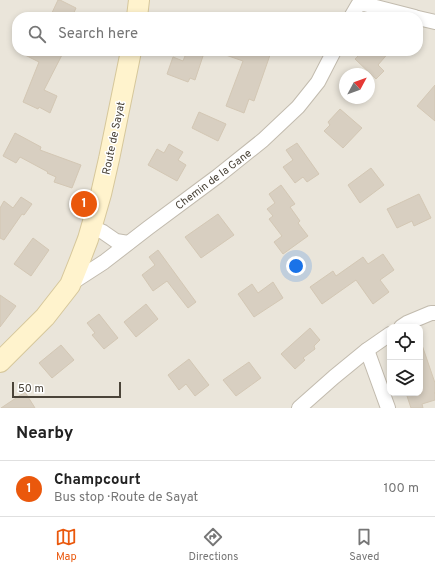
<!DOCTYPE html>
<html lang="en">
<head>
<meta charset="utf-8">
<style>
  body { margin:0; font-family:Overpass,sans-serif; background:#f6f6f6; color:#222 }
  .controls { position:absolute; right:12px; bottom:12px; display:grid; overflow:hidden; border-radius:8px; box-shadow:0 2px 6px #0003 }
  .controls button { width:36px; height:36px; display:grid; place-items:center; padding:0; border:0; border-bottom:1px solid #e0e0e0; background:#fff; color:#222; font:20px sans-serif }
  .compass { position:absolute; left:339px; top:68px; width:36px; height:36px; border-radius:50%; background:#fff; box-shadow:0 2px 6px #0003; rotate:49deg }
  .scale { position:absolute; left:12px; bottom:10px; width:109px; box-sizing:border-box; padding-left:4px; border:2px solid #4b4439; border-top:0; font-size:11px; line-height:14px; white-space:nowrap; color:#4b4439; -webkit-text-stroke:3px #fff; paint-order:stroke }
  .you { position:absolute; left:296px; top:266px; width:14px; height:14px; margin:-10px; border:3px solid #fff; border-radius:50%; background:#1a73e8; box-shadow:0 0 0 6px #1a73e833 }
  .badge { display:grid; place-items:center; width:26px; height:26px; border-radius:50%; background:#ea580c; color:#fff; font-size:13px; font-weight:700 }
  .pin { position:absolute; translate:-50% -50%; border:2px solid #fff; box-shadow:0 1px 4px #0006 }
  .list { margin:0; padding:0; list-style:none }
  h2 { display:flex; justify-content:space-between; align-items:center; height:52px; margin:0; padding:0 16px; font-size:17px }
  h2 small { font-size:13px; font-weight:400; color:#767676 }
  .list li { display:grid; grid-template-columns:26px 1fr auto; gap:12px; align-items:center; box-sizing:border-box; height:56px; padding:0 16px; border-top:1px solid #e0e0e0 }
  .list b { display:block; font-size:15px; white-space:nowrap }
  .list p { margin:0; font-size:13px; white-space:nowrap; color:#767676 }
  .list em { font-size:13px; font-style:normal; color:#767676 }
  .icon { flex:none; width:22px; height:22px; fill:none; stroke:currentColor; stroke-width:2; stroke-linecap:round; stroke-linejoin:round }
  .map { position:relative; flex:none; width:435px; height:408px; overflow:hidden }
  .search { position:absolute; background:#fff; box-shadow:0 2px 6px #0003; left:12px; right:12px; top:12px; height:44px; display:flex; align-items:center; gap:10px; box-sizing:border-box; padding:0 14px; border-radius:16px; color:#767676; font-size:15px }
  .sheet { height:108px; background:#fff }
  nav { display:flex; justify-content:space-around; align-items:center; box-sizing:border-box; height:56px; border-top:1px solid #e0e0e0; background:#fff; font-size:11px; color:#767676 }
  nav a { display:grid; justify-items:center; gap:2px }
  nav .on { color:#ea580c }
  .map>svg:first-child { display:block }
  .residential { fill:#eae5da; fill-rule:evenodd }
  .building { fill:#d8cfc1; stroke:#d3c7b4 }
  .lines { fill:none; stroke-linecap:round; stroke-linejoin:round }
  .street-casing { stroke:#c2bbae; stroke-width:16 }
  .secondary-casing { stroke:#d6c79b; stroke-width:22 }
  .street { stroke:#fff; stroke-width:14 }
  .secondary { stroke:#fff3cd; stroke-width:20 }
  .labels { text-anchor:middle; stroke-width:3; stroke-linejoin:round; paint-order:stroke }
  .street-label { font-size:11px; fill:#4b4439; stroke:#fff }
</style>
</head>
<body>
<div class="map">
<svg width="435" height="408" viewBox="0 0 435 408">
  <rect width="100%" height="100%" fill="#f6f3ec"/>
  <!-- residential -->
  <path class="residential" d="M0,0h435v408h-435zM17,17h401v34h-401zM345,74h24v24h-24zM390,327h30v66h-30z"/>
  <!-- building -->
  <g class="building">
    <polygon points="58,0 60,0 76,8 72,17 50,17"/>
    <polygon points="17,51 64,51 44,90 57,96 50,113 39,107 38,109 23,102 39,62"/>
    <polygon points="187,51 190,51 203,56 195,80 190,78 188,82 167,74 173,57 183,61"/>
    <polygon points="220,51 268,51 268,53 270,55 254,101 249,99 244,113 226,106 243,61 220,53"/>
    <polygon points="363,51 390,51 378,65 384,71 376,79 355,59"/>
    <polygon points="435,85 435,121 417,106"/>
    <polygon points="340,109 362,128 343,148 324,131 330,125 328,122"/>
    <polygon points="199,112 226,124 218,141 192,128"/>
    <polygon points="15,133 41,147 40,150 81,165 72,188 54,182 56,177 47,173 48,172 20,157 16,163 3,156"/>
    <polygon points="297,143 319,174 307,182 303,177 295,183 283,167 293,160 286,150"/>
    <polygon points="169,144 183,152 178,160 186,165 177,181 148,165 157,149 164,153"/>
    <polygon points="371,168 384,185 360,203 348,185"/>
    <polygon points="281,185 295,204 290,207 300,221 298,223 308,236 283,254 274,242 282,236 269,219 273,216 267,209 275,203 269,194"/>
    <polygon points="419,194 431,218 414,226 412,221 397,228 387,209"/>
    <polygon points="21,197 32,204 24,215 22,214 4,240 0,238 0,208 4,201 13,208"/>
    <polygon points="218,214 234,235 201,258 185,237"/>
    <polygon points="33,238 49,250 31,276 14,264"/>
    <polygon points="158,250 196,302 188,308 167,281 153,291 142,275 155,265 149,257"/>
    <polygon points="383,254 394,270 380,280 389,292 373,304 356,280 322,304 310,287 333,271 336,276 363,257 368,264"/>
    <polygon points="273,282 283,298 254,317 238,294 252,284 258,293"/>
    <polygon points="0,295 16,306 0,327"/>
    <polygon points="146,304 158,319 136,337 124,322"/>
    <polygon points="99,314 118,338 104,349 92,335 95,333 87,323"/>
    <polygon points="310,328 320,340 314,346 315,349 303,358 305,360 295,369 281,354"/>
    <polygon points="61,345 74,360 52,378 39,363"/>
    <polygon points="420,345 422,345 435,383 435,393 434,393 435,393 435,400 422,404 423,408 411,408 406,393 420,393"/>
    <polygon points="189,359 209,385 195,396 186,384 179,390 168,375"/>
    <polygon points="249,362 261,378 236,396 223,380"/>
    <polygon points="25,392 35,408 1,408"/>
  </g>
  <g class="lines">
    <defs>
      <g id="street">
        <polyline points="351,17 358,5 364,4 415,17"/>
        <polyline points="418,18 435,22"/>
        <polyline points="91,227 103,232 116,241 128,243"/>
        <polyline points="70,284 104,262 148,228 218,176 263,140 298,107 318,82 334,51"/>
        <polyline points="401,327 407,323 431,313 435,313"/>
        <polyline points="367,350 388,408"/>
        <polyline points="299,408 334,377 367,350 390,334"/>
      </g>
      <g id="secondary">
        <polyline points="137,17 139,0"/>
        <polyline points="0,362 45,317 70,285 80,260 88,239 101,194 109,159 131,51"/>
      </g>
    </defs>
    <!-- street casing -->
    <use href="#street" class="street-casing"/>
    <!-- secondary casing -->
    <use href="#secondary" class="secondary-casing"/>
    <!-- street -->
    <use href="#street" class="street"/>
    <!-- secondary -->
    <use href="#secondary" class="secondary"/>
  </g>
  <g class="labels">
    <!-- street labels -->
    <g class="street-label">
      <text transform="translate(113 138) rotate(-78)" y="4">Route de Sayat</text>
      <text transform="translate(213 179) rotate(-37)" y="4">Chemin de la Gane</text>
    </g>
  </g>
</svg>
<div class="controls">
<button><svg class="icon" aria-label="locate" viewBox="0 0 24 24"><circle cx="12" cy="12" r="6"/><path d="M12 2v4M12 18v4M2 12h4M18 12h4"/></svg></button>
<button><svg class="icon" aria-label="layers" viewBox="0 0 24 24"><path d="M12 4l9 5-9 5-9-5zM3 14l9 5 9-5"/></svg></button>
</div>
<svg class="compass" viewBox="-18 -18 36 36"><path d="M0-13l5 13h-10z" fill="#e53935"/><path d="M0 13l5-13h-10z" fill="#767676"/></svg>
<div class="scale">50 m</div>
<div class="you"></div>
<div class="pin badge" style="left:84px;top:204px">1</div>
<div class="search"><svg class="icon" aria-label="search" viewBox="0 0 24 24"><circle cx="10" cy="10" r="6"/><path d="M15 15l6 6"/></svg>Search here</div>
</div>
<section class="sheet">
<h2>Nearby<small></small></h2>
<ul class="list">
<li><span class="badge">1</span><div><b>Champcourt</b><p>Bus stop · Route de Sayat</p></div><em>100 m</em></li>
</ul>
</section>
<nav>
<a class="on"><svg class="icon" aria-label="map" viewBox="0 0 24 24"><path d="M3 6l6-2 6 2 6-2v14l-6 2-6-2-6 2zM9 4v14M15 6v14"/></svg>Map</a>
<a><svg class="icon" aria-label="directions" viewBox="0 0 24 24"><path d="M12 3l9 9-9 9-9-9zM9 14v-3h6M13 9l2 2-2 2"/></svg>Directions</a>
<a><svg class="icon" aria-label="saved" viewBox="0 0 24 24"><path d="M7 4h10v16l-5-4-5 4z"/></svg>Saved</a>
</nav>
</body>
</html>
